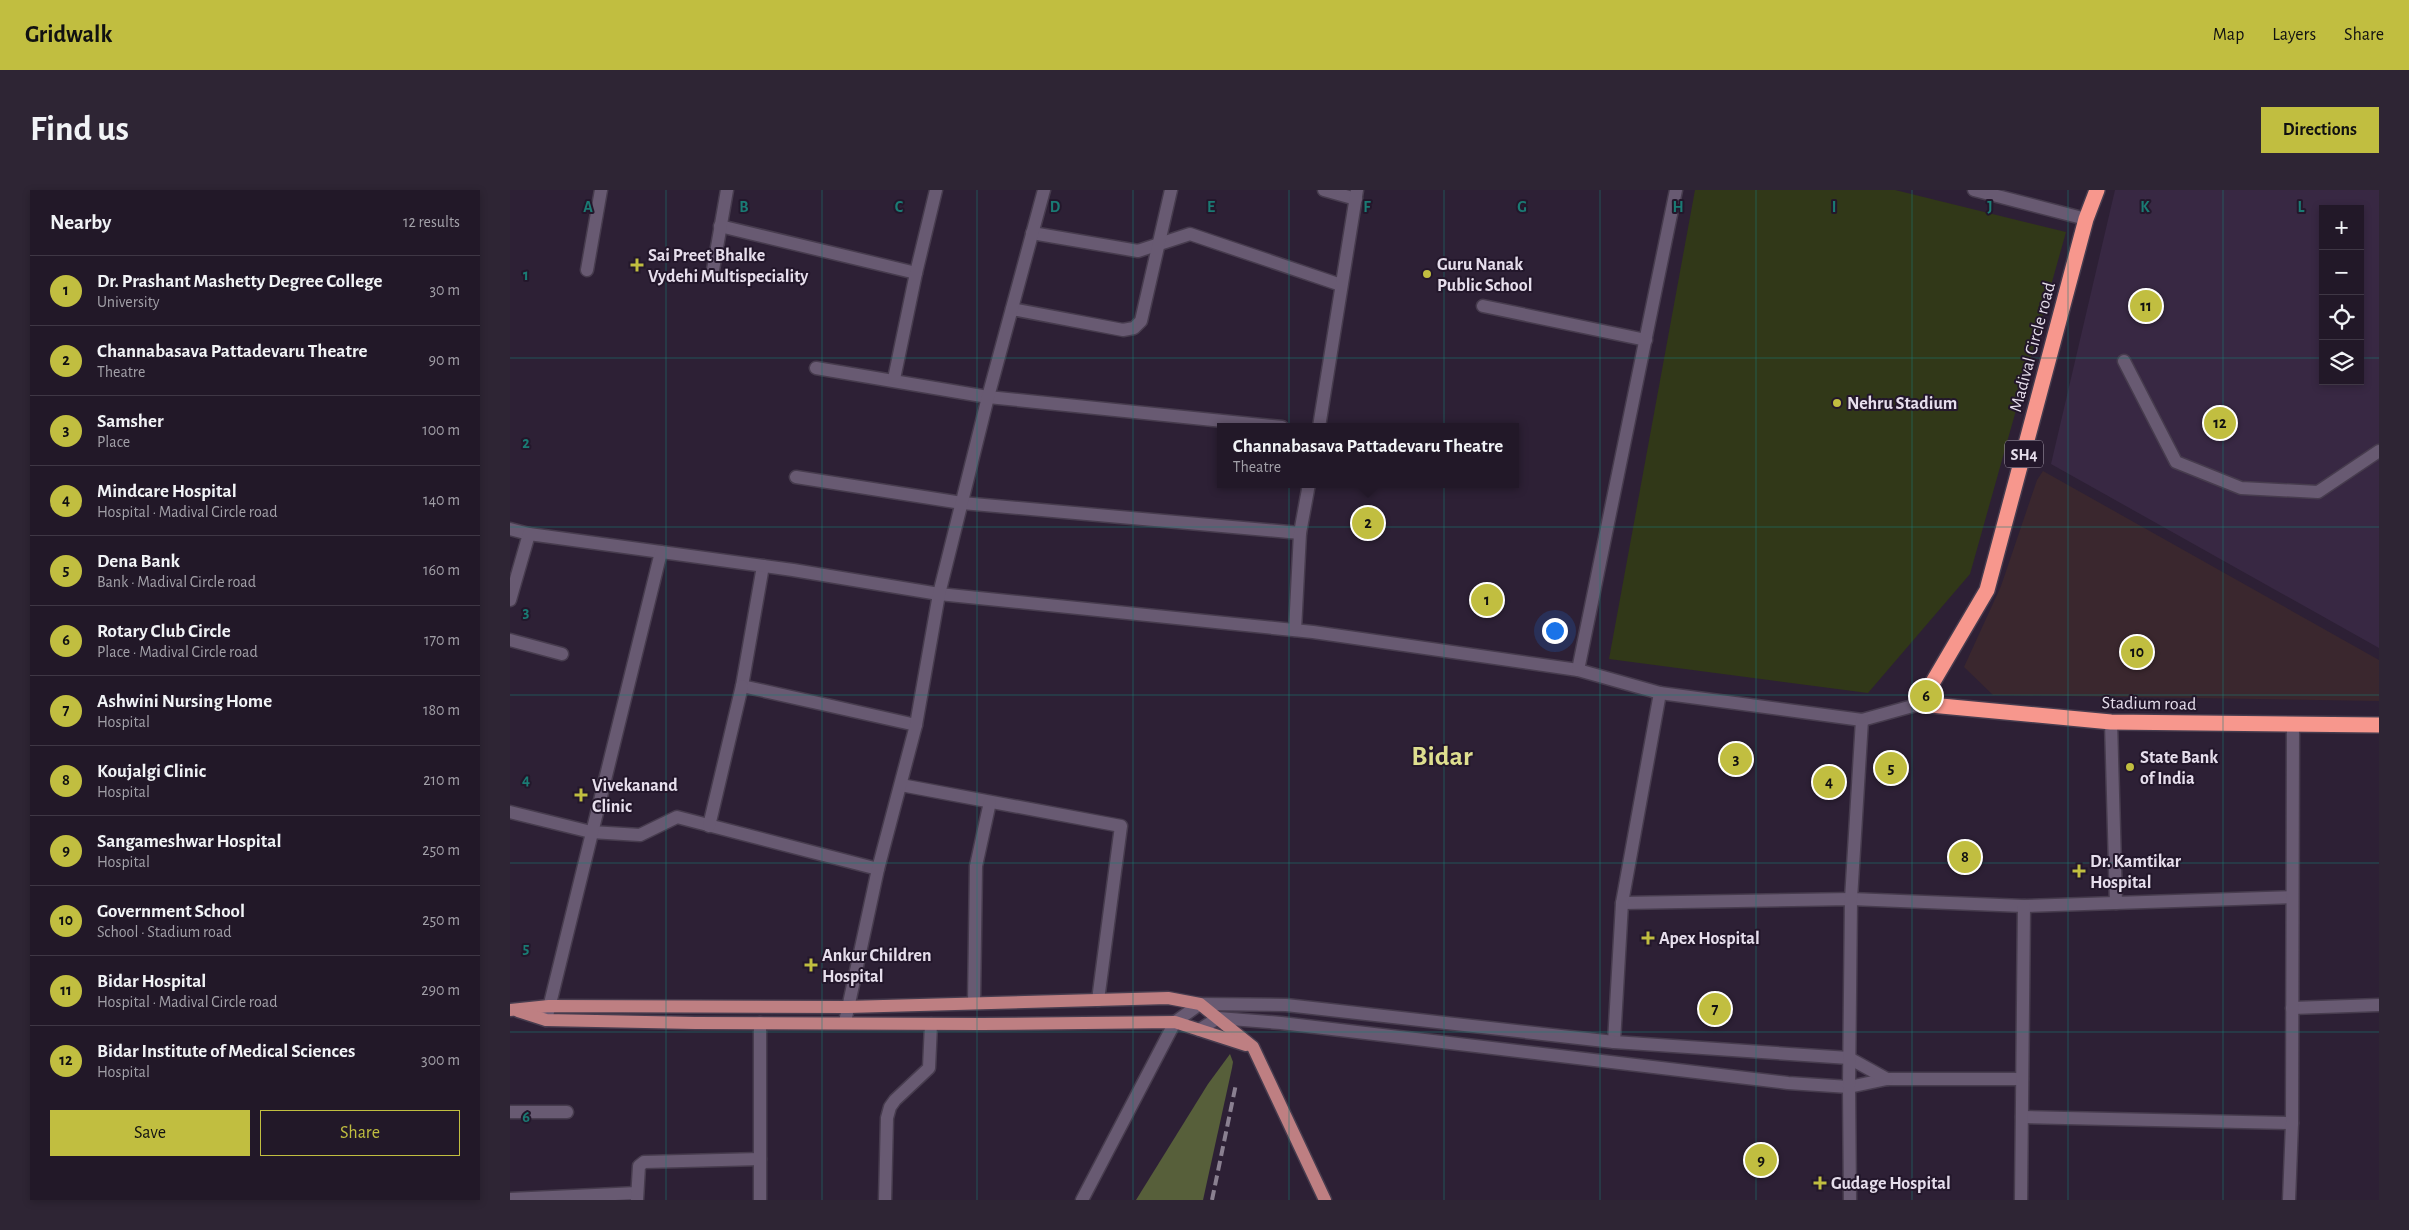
<!DOCTYPE html>
<html lang="en">
<head>
<meta charset="utf-8">
<style>
  body { margin:0; font-family:"Alegreya Sans",sans-serif; background:#2e2534; color:#f1f3f6 }
  .controls { position:absolute; right:15px; top:15px; display:grid; overflow:hidden; border-radius:0px; box-shadow:0 2px 8px #0003 }
  .controls button { width:45px; height:45px; display:grid; place-items:center; padding:0; border:0; border-bottom:1px solid #3f3745; background:#221828; color:#f1f3f6; font:25px sans-serif }
  .you { position:absolute; left:1044px; top:440px; width:18px; height:18px; margin:-12px; border:4px solid #fff; border-radius:50%; background:#1a73e8; box-shadow:0 0 0 8px #1a73e833 }
  .badge { display:grid; place-items:center; width:32px; height:32px; border-radius:50%; background:#c1be40; color:#111; font-size:16px; font-weight:700 }
  .pin { position:absolute; translate:-50% -50%; border:2px solid #fff; box-shadow:0 1px 5px #0006 }
  .popup { position:absolute; left:707px; top:233px; width:302px; height:65px; box-sizing:border-box; display:grid; place-content:center; border-radius:0px; background:#221828; filter:drop-shadow(0 1px 4px #0005); font-size:16px; white-space:nowrap; color:#a2a0a8 }
  .popup b { font-size:19px; color:#f1f3f6 }
  .popup::after { content:''; position:absolute; left:50%; top:100%; margin-left:-10px; border:10px solid transparent; border-top-color:#221828 }
  .list { margin:0; padding:0; list-style:none }
  h2 { display:flex; justify-content:space-between; align-items:center; height:65px; margin:0; padding:0 20px; font-size:21px }
  h2 small { font-size:16px; font-weight:400; color:#a2a0a8 }
  .list li { display:grid; grid-template-columns:32px 1fr auto; gap:15px; align-items:center; box-sizing:border-box; height:70px; padding:0 20px; border-top:1px solid #3f3745 }
  .list b { display:block; font-size:19px; white-space:nowrap }
  .list p { margin:0; font-size:16px; white-space:nowrap; color:#a2a0a8 }
  .list em { font-size:16px; font-style:normal; color:#a2a0a8 }
  .actions { display:flex; gap:10px; padding:15px 20px }
  .actions a { flex:1; padding:11px 0; border:1px solid #c1be40; border-radius:0px; text-align:center; font-size:18px; color:#c1be40 }
  .actions .main { background:#c1be40; color:#111 }
  .icon { flex:none; width:28px; height:28px; fill:none; stroke:currentColor; stroke-width:2; stroke-linecap:round; stroke-linejoin:round }
  .map { position:relative; flex:none; width:1869px; height:1010px; overflow:hidden; border-radius:0px }
  header { display:flex; align-items:center; gap:30px; box-sizing:border-box; height:70px; padding:0 25px; background:#c1be40; color:#111 }
  header strong { font-size:24px }
  nav { display:flex; gap:28px; margin-inline-start:auto; font-size:18px }
  .intro { display:flex; align-items:center; justify-content:space-between; box-sizing:border-box; height:120px; padding:0 30px }
  h1 { margin:0; font-size:35px }
  .button { padding:12px 22px; border-radius:0px; background:#c1be40; color:#111; font-size:18px; font-weight:700 }
  main { display:flex; gap:30px; padding:0 30px }
  aside { flex:1; background:#221828; border-radius:0px; box-shadow:0 2px 8px #0003 }
  .map>svg:first-child { display:block }
  .built { fill:#382843; fill-rule:evenodd }
  .education { fill:#3a272e }
  .green { fill:#313818 }
  .forest { fill:#575f3a }
  .lines { fill:none; stroke-linecap:round; stroke-linejoin:round }
  .minor-casing { stroke:#473c4e; stroke-width:15 }
  .major-casing { stroke:#473c4e; stroke-width:15 }
  .highway-casing { stroke:#473c4e; stroke-width:18 }
  .minor { stroke:#685a72; stroke-width:12 }
  .major { stroke:#be7f82; stroke-width:12 }
  .highway { stroke:#f7978d; stroke-width:15 }
  .rail { stroke:#8a8091; stroke-width:4; stroke-dasharray:10 5; stroke-linecap:butt }
  .grid { fill:none; stroke:#1a7b74; stroke-width:1; stroke-opacity:0.55 }
  .poi-dot { fill:#c1be40; stroke:#23172b; stroke-width:2 }
  .labels { text-anchor:middle; stroke-width:4; stroke-linejoin:round; paint-order:stroke }
  .shield { fill:#23172b; stroke:#aca2b2; stroke-width:1 }
  .shield-label { font-size:16px; font-weight:bold; fill:#e6deec }
  .poi-label { font-size:18px; font-weight:bold; fill:#e6deec; stroke:#23172b; text-anchor:start }
  .street-label { font-size:18px; fill:#e6deec; stroke:#23172b }
  .town-label { font-size:28px; font-weight:bold; fill:#dede8f; stroke:#23172b }
  .grid-label { font-size:16px; text-anchor:middle; font-weight:bold; fill:#1a7b74; stroke:#23172b; stroke-width:4; stroke-linejoin:round; paint-order:stroke }
</style>
</head>
<body>
<header>
<strong>Gridwalk</strong>
<nav><a>Map</a><a>Layers</a><a>Share</a></nav>
</header>
<div class="intro"><h1>Find us</h1><a class="button">Directions</a></div>
<main>
<aside>
<h2>Nearby<small>12 results</small></h2>
<ul class="list">
<li><span class="badge">1</span><div><b>Dr. Prashant Mashetty Degree College</b><p>University</p></div><em>30 m</em></li>
<li><span class="badge">2</span><div><b>Channabasava Pattadevaru Theatre</b><p>Theatre</p></div><em>90 m</em></li>
<li><span class="badge">3</span><div><b>Samsher</b><p>Place</p></div><em>100 m</em></li>
<li><span class="badge">4</span><div><b>Mindcare Hospital</b><p>Hospital · Madival Circle road</p></div><em>140 m</em></li>
<li><span class="badge">5</span><div><b>Dena Bank</b><p>Bank · Madival Circle road</p></div><em>160 m</em></li>
<li><span class="badge">6</span><div><b>Rotary Club Circle</b><p>Place · Madival Circle road</p></div><em>170 m</em></li>
<li><span class="badge">7</span><div><b>Ashwini Nursing Home</b><p>Hospital</p></div><em>180 m</em></li>
<li><span class="badge">8</span><div><b>Koujalgi Clinic</b><p>Hospital</p></div><em>210 m</em></li>
<li><span class="badge">9</span><div><b>Sangameshwar Hospital</b><p>Hospital</p></div><em>250 m</em></li>
<li><span class="badge">10</span><div><b>Government School</b><p>School · Stadium road</p></div><em>250 m</em></li>
<li><span class="badge">11</span><div><b>Bidar Hospital</b><p>Hospital · Madival Circle road</p></div><em>290 m</em></li>
<li><span class="badge">12</span><div><b>Bidar Institute of Medical Sciences</b><p>Hospital</p></div><em>300 m</em></li>
</ul>
<div class="actions"><a class="main">Save</a><a>Share</a></div>
</aside>
<div class="map">
<svg width="1869" height="1010" viewBox="0 0 1869 1010">
  <rect width="100%" height="100%" fill="#2d2035"/>
  <!-- built -->
  <path class="built" d="M1605,0h264v458l-328,-184zM1813,19h37v172h-37z"/>
  <!-- education -->
  <polygon class="education" points="1533,281 1869,470 1869,511 1483,505 1454,477 1491,396 1527,290"/>
  <!-- green -->
  <polygon class="green" points="1185,0 1385,0 1556,42 1460,384 1358,503 1099,469"/>
  <!-- forest -->
  <polygon class="forest" points="720,864 723,872 722,878 693,1010 626,1010 698,894"/>
  <g class="lines">
    <defs>
      <g id="minor">
        <polyline points="814,0 846,9"/>
        <polyline points="1464,0 1576,29"/>
        <polyline points="210,36 406,83"/>
        <polyline points="522,43 628,61 680,44 831,95"/>
        <polyline points="77,80 91,0"/>
        <polyline points="203,80 217,0"/>
        <polyline points="973,116 1136,150"/>
        <polyline points="502,119 613,140 624,138 631,131 661,0"/>
        <polyline points="1614,171 1666,272 1731,298 1808,302 1869,261"/>
        <polyline points="306,178 478,207 772,237"/>
        <polyline points="384,189 406,83 426,0"/>
        <polyline points="809,237 847,0"/>
        <polyline points="286,287 452,313 790,343"/>
        <polyline points="0,339 19,344"/>
        <polyline points="253,376 232,496 406,535"/>
        <polyline points="0,410 19,344 283,380 429,404 803,442 1068,480 1150,503"/>
        <polyline points="785,440 790,343 799,294"/>
        <polyline points="0,450 52,464"/>
        <polyline points="1068,480 1166,0"/>
        <polyline points="1601,532 1606,713"/>
        <polyline points="391,595 611,636 588,810"/>
        <polyline points="0,622 81,642 130,645 167,627 368,679"/>
        <polyline points="199,636 232,496"/>
        <polyline points="1112,713 1341,709 1514,716 1782,707"/>
        <polyline points="464,813 466,676 480,612"/>
        <polyline points="1782,818 1869,815"/>
        <polyline points="36,830 151,362"/>
        <polyline points="335,832 368,679 406,535 429,404 478,207 534,0"/>
        <polyline points="689,840 708,828 771,833 1278,893 1339,897 1377,889 1512,889"/>
        <polyline points="1104,852 1112,713 1150,503 1352,530 1410,514"/>
        <polyline points="0,922 57,922"/>
        <polyline points="1512,927 1782,933"/>
        <polyline points="0,1009 127,1003"/>
        <polyline points="127,1010 129,976 134,972 250,969"/>
        <polyline points="250,1010 250,833"/>
        <polyline points="375,1010 377,928 380,917 385,910 419,878 421,834"/>
        <polyline points="572,1010 665,832 690,814 776,815 1104,852 1339,868 1377,889"/>
        <polyline points="1340,1010 1339,897 1341,709 1352,530"/>
        <polyline points="1511,1010 1514,716"/>
        <polyline points="1779,1010 1782,933 1783,534"/>
      </g>
      <g id="major">
        <polyline points="0,820 39,816 338,817 658,808 690,814 743,857 815,1010"/>
        <polyline points="8,821 36,830 185,833 472,834 665,832 736,855"/>
      </g>
      <polyline id="highway" points="1587,0 1576,29 1477,400 1410,514 1601,532 1869,535"/>
    </defs>
    <!-- minor casing -->
    <use href="#minor" class="minor-casing"/>
    <!-- major casing -->
    <use href="#major" class="major-casing"/>
    <!-- highway casing -->
    <use href="#highway" class="highway-casing"/>
    <!-- minor -->
    <use href="#minor" class="minor"/>
    <!-- major -->
    <use href="#major" class="major"/>
    <!-- highway -->
    <use href="#highway" class="highway"/>
    <!-- rail -->
    <polyline class="rail" points="702,1010 726,894"/>
  </g>
  <!-- grid -->
  <path class="grid" d="M156,0v1010M312,0v1010M467,0v1010M623,0v1010M779,0v1010M934,0v1010M1090,0v1010M1246,0v1010M1402,0v1010M1558,0v1010M1713,0v1010M0,168h1813M1850,168h19M0,337h1869M0,505h1869M0,673h1869M0,842h1869"/>
  <!-- markers -->
  <g class="poi-dot">
    <path d="M124.5 67.5h5v5h5v5h-5v5h-5v-5h-5v-5h5z"/>
    <circle cx="917" cy="84" r="5"/>
    <circle cx="1327" cy="213" r="5"/>
    <circle cx="1620" cy="577" r="5"/>
    <path d="M68.5 597.5h5v5h5v5h-5v5h-5v-5h-5v-5h5z"/>
    <path d="M1566.5 673.5h5v5h5v5h-5v5h-5v-5h-5v-5h5z"/>
    <path d="M1135.5 740.5h5v5h5v5h-5v5h-5v-5h-5v-5h5z"/>
    <path d="M298.5 767.5h5v5h5v5h-5v5h-5v-5h-5v-5h5z"/>
    <path d="M1307.5 985.5h5v5h5v5h-5v5h-5v-5h-5v-5h5z"/>
  </g>
  <g class="labels">
    <!-- shield labels -->
    <rect class="shield" x="1495" y="250.5" width="38" height="27" rx="4"/>
    <g class="shield-label">
      <text x="1514" y="270">SH4</text>
    </g>
    <!-- poi labels -->
    <g class="poi-label">
      <text x="138" y="71">Sai Preet Bhalke<tspan x="138" dy="21">Vydehi Multispeciality</tspan></text>
      <text x="927" y="80">Guru Nanak<tspan x="927" dy="21">Public School</tspan></text>
      <text x="1337" y="219">Nehru Stadium</text>
      <text x="1630" y="573">State Bank<tspan x="1630" dy="21">of India</tspan></text>
      <text x="82" y="601">Vivekanand<tspan x="82" dy="21">Clinic</tspan></text>
      <text x="1580" y="677">Dr. Kamtikar<tspan x="1580" dy="21">Hospital</tspan></text>
      <text x="1149" y="754">Apex Hospital</text>
      <text x="312" y="771">Ankur Children<tspan x="312" dy="21">Hospital</tspan></text>
      <text x="1321" y="999">Gudage Hospital</text>
    </g>
    <!-- street labels -->
    <g class="street-label">
      <text transform="translate(1522 157) rotate(-75)" y="6">Madival Circle road</text>
      <text transform="translate(1639 513) rotate(1)" y="6">Stadium road</text>
    </g>
    <!-- town labels -->
    <g class="town-label">
      <text x="932" y="575">Bidar</text>
    </g>
  </g>
  <g class="grid-label">
    <text x="78" y="22">A</text>
    <text x="234" y="22">B</text>
    <text x="389" y="22">C</text>
    <text x="545" y="22">D</text>
    <text x="701" y="22">E</text>
    <text x="857" y="22">F</text>
    <text x="1012" y="22">G</text>
    <text x="1168" y="22">H</text>
    <text x="1324" y="22">I</text>
    <text x="1480" y="22">J</text>
    <text x="1635" y="22">K</text>
    <text x="1791" y="22">L</text>
    <text x="16" y="90">1</text>
    <text x="16" y="258">2</text>
    <text x="16" y="427">3</text>
    <text x="16" y="595">4</text>
    <text x="16" y="763">5</text>
    <text x="16" y="932">6</text>
  </g>
</svg>
<div class="controls">
<button>+</button>
<button>−</button>
<button><svg class="icon" aria-label="locate" viewBox="0 0 24 24"><circle cx="12" cy="12" r="6"/><path d="M12 2v4M12 18v4M2 12h4M18 12h4"/></svg></button>
<button><svg class="icon" aria-label="layers" viewBox="0 0 24 24"><path d="M12 4l9 5-9 5-9-5zM3 14l9 5 9-5"/></svg></button>
</div>
<div class="you"></div>
<div class="pin badge" style="left:977px;top:410px">1</div>
<div class="pin badge" style="left:858px;top:333px">2</div>
<div class="popup"><b>Channabasava Pattadevaru Theatre</b>Theatre</div>
<div class="pin badge" style="left:1226px;top:569px">3</div>
<div class="pin badge" style="left:1319px;top:592px">4</div>
<div class="pin badge" style="left:1381px;top:578px">5</div>
<div class="pin badge" style="left:1416px;top:506px">6</div>
<div class="pin badge" style="left:1205px;top:819px">7</div>
<div class="pin badge" style="left:1455px;top:667px">8</div>
<div class="pin badge" style="left:1251px;top:970px">9</div>
<div class="pin badge" style="left:1627px;top:462px">10</div>
<div class="pin badge" style="left:1636px;top:116px">11</div>
<div class="pin badge" style="left:1710px;top:233px">12</div>
</div>
</main>
</body>
</html>
